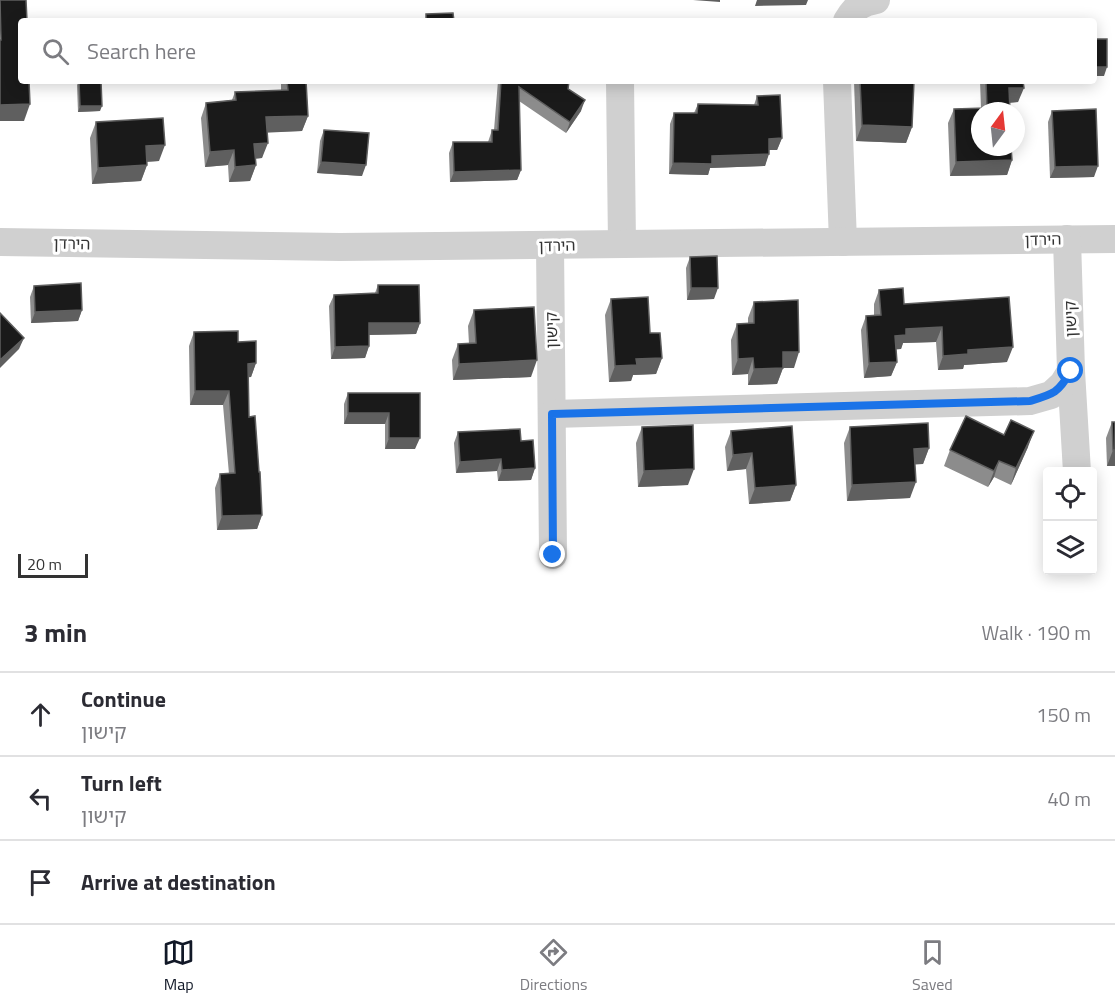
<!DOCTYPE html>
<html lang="en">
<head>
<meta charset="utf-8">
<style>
  body { margin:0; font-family:"Titillium Web","Noto Sans Hebrew",sans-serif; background:#f7f7f7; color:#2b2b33 }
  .controls { position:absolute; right:18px; bottom:18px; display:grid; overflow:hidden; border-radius:6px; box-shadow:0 3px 15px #0003 }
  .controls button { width:54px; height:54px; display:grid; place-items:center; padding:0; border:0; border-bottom:2px solid #e1e1e2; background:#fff; color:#2b2b33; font:30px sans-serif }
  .compass { position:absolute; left:971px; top:102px; width:54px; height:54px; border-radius:50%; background:#fff; box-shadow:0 3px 15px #0003; rotate:15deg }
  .scale { position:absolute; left:18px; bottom:15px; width:70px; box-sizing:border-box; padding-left:6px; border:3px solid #333; border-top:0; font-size:16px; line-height:21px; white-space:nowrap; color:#333; -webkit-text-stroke:4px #fff; paint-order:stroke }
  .stop { position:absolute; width:18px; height:18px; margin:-14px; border:4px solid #1a73e8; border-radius:50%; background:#fff }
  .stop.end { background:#1a73e8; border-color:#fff; box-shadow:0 2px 6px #0008 }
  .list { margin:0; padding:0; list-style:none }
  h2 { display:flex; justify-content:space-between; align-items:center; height:78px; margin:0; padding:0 24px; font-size:26px }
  h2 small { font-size:20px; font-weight:400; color:#7c7c81 }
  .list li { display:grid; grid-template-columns:39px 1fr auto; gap:18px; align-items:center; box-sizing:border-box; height:84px; padding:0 24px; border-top:2px solid #e1e1e2 }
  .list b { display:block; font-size:22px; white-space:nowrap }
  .list p { margin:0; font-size:20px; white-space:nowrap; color:#7c7c81 }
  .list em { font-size:20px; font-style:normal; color:#7c7c81 }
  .icon { flex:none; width:33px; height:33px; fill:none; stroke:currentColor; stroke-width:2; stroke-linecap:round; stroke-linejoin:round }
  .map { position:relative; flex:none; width:1115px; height:593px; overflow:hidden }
  .search { position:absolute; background:#fff; box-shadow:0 3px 15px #0003; left:18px; right:18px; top:18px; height:66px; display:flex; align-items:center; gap:15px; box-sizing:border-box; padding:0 21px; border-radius:6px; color:#7c7c81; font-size:22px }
  .sheet { height:330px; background:#fff }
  nav { display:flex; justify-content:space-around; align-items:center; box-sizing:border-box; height:84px; border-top:2px solid #e1e1e2; background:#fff; font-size:16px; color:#7c7c81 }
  nav a { display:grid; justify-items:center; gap:3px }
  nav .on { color:#111827 }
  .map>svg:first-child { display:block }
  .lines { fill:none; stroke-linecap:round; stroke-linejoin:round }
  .minor { stroke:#d0d0d0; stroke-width:28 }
  .wall { fill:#8c8c8c }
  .shaded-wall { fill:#5f5f5f }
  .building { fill:#1a1a1a; stroke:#5f5f5f; stroke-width:1.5 }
  .route { stroke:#1a73e8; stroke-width:8 }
  .labels { text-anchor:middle; stroke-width:6; stroke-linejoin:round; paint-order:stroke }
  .street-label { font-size:16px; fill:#333; stroke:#fff }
</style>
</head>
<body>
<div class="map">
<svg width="1115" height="593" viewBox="0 0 1115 593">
  <rect width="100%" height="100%" fill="#fff"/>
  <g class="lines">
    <!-- minor -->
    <g class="minor">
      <path d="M847,21c8,-14 14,-18 29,-21"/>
      <polyline points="620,81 622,244"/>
      <polyline points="837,81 843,242"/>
      <polyline points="0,242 340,247 1115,239"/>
      <polyline points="550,245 553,555"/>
      <polyline points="1071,371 1077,472"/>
      <polyline points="552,414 1030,401 1051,395 1063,384 1071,371 1067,239"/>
    </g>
  </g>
  <!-- wall -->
  <g class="wall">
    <polygon points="79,81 101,81 100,111 78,112 77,85"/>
    <polygon points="281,81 306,81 308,116 302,131 267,132 262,158 255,159 256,165 250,181 229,182 228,165 205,167 201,118 206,103 232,100 235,92 281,90"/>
    <polygon points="498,81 569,81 568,89 581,111 566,133 519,101 521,170 517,180 450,182 449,153 453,142 488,142 492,130 494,130"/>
    <polygon points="854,81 914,81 912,127 906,143 856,141"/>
    <polygon points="980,81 1023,81 1018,102 1009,103 1012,160 1007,175 950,176 948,123 954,109 981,108"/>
    <polygon points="757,96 782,138 777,150 769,150 765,166 710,168 708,175 669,174 670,124 674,113 694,113 698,104 754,105"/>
    <polygon points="1052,111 1094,177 1050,178 1048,122"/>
    <polygon points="96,122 159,161 147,162 147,165 141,181 92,184 90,138"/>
    <polygon points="324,130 362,176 317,173 320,141"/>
    <polygon points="690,257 714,299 687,300 686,268"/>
    <polygon points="378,285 420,323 416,334 369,335 369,346 365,358 331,359 329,306 334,295 375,293"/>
    <polygon points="34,286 82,310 78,321 31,323 30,297"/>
    <polygon points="879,290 904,304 1007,362 964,365 963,369 938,370 936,342 903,343 901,349 896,349 897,362 891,376 864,378 861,330 866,316 874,315 874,304"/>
    <polygon points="611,299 650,333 662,358 656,374 633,375 631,381 609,382 605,315"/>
    <polygon points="754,302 794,368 783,368 777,384 748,385 748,374 732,375 731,340 737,324 748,323 748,318"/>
    <polygon points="474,310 531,377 453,380 452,360 458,344 469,344 468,326"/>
    <polygon points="194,332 238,342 256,363 251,377 248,377 249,417 262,515 257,529 217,530 215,488 220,474 229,474 223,405 190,405 189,346"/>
    <polygon points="348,393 420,393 415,449 385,449 385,424 344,424 344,404"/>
    <polygon points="1112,422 1115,466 1107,466 1106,438"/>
    <polygon points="642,427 688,485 638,487 636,443"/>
    <polygon points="850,427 929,448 923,464 915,464 910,498 847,501 844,443"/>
    <polygon points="731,431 796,485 790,501 749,504 746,469 727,471 725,447"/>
    <polygon points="458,432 521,441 535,468 531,480 498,481 497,471 456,473 454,443"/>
    <polygon points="1004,435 1028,447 1011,485 994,477 988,487 944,466 950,450"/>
  </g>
  <!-- shaded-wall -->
  <g class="shaded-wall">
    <polygon points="693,0 720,0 720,2"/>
    <polygon points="757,0 808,0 806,5 755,6"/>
    <polygon points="1094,67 1107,67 1104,76 1094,76"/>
    <polygon points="1009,88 1024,88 1018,102 1004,103"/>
    <polygon points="585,100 581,111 566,133 570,122"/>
    <polygon points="30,104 24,121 0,121 0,105"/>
    <polygon points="80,106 102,106 100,111 78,112"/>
    <polygon points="308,116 302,131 260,133 266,117"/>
    <polygon points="862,125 912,127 906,143 856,141"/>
    <polygon points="782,138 777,150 765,150 769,139"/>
    <polygon points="268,143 262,158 248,159 254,144"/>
    <polygon points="165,145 159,161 140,162 146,146"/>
    <polygon points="234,150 228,165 205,167 210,152"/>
    <polygon points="769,154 765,166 710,168 708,175 669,174 673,163 712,156"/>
    <polygon points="1012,160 1007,175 950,176 956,162"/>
    <polygon points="321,162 366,165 362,176 317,173"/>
    <polygon points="147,165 141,181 92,184 98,168"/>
    <polygon points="256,165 250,181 229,182 235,167"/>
    <polygon points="1098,166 1094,177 1050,178 1055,167"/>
    <polygon points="521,170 517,180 450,182 454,172"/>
    <polygon points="691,288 718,288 714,299 687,300"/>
    <polygon points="82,310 78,321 31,323 35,312"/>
    <polygon points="369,323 420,323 416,334 364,335"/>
    <polygon points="942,327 936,342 903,343 901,349 890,350 895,336 906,329"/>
    <polygon points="24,338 19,349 0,368 0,360"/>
    <polygon points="369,346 365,358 331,359 335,347"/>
    <polygon points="1013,347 1007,362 964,365 963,369 938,370 943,356 968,350"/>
    <polygon points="783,352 799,352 794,368 783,368 777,384 748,385 754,369"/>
    <polygon points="662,358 656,374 633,375 631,381 609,382 615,366 636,359"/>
    <polygon points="753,358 748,374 732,375 738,359"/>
    <polygon points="537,360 531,377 453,380 459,364"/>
    <polygon points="897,362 891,376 864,378 869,363"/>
    <polygon points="256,363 251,377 243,378 248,364"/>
    <polygon points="195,391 229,391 223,405 190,405"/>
    <polygon points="348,413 389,413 385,424 344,424"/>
    <polygon points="1034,431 1028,447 1011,485 1016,468"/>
    <polygon points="389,438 420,438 415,449 385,449"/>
    <polygon points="929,448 923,464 908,465 914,449"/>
    <polygon points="1113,450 1115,450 1115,466 1107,466"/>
    <polygon points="752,453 746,469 727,471 733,455"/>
    <polygon points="501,459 497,471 456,473 460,462"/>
    <polygon points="999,461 994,477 988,487 994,471"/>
    <polygon points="535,468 531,480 498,481 502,470"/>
    <polygon points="694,469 688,485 638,487 644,471"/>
    <polygon points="916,482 910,498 847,501 852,485"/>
    <polygon points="796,485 790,501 749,504 755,488"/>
    <polygon points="262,515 257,529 217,530 222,516"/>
  </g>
  <!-- building -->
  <g class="building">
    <polygon points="0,0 26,0 27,21 21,21 21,81 29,81 30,104 0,105 0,40 1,40"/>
    <polygon points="453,13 454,21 426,21 426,14"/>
    <rect x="1094" y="39" width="13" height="28"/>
    <polygon points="79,81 101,81 102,106 80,106"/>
    <polygon points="287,81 306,81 308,116 266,117 268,143 254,144 256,165 235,167 234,150 210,152 206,103 236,100 235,92 288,90"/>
    <polygon points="501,81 569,81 568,89 585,100 570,122 519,87 521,170 454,172 453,142 492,142 492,130 498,130"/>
    <polygon points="860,81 914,81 912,127 862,125"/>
    <polygon points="986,81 1023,81 1024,88 1009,88 1010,111 980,111 980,147 1011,147 1012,160 956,162 954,109 987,108"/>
    <polygon points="780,95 782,138 769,139 769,154 712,156 712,164 673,163 674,113 697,113 698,104 758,105 757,96"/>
    <polygon points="1096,109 1098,166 1055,167 1052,111"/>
    <polygon points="163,118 165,145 146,146 147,165 98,168 96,122"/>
    <polygon points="324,130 369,133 366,165 321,162"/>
    <polygon points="717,256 718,288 691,288 690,257"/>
    <polygon points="81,283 82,310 35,312 34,286"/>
    <polygon points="378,285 419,285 420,323 369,323 369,346 335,347 334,295 378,293"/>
    <polygon points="903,288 904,304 1009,297 1013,347 968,350 968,354 943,356 942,327 906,329 906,335 895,336 897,362 869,363 866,316 881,315 879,290"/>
    <polygon points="648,297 650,333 660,333 662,358 636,359 637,365 615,366 611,299"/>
    <polygon points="798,300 799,352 783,352 783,368 754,369 753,358 738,359 737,324 754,323 754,302"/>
    <polygon points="534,307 537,360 459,364 458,344 476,343 474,310"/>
    <polygon points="0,313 24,338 0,360"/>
    <polygon points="238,331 238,342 256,341 256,363 248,364 249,417 255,416 259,472 260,472 262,515 222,516 220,474 235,473 229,391 195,391 194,332"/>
    <polygon points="348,393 420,393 420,438 389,438 389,413 348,413"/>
    <polygon points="966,416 1004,435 1011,420 1034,431 1016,468 999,461 994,471 950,450"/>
    <polygon points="1112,422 1115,422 1115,450 1113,450"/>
    <polygon points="928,423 929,448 914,449 916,482 852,485 850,427"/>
    <polygon points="693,425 694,469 644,471 642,427"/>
    <polygon points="792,426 796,485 755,488 752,453 733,455 731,431"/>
    <polygon points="520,429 521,441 533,440 535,468 502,470 501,459 460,462 458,432"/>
  </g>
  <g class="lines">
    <!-- route -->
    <path class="route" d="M553,555l-1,-141 478,-13c24,-7 28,-8 41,-30"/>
  </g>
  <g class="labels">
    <!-- street labels -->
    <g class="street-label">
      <text transform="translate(1043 239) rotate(-1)" y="6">הירדן</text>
      <text transform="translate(72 243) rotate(1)" y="6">הירדן</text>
      <text transform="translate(557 245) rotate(-1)" y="6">הירדן</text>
      <text transform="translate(1070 319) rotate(-92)" y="6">קישון</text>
      <text transform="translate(551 330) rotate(-91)" y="6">קישון</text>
    </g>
  </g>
</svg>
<div class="controls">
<button><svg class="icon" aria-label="locate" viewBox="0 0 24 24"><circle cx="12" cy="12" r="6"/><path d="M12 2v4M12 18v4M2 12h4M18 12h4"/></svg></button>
<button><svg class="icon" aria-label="layers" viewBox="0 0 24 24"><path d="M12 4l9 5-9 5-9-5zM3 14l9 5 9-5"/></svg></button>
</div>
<svg class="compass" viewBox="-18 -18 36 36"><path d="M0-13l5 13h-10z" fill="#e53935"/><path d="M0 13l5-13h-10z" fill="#7c7c81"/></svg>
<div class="scale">20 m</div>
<div class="stop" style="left:1071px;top:371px"></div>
<div class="stop end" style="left:553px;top:555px"></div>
<div class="search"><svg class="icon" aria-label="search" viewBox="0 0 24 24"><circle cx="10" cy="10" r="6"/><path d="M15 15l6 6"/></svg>Search here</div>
</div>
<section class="sheet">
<h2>3 min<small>Walk · 190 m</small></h2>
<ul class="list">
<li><svg class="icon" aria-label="ahead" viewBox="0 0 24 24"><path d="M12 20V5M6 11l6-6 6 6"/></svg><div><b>Continue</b><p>קישון</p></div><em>150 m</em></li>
<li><svg class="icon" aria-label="left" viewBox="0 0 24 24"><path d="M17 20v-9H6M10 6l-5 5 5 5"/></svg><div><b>Turn left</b><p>קישון</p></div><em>40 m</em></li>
<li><svg class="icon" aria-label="arrive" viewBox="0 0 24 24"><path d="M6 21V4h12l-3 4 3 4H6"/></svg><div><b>Arrive at destination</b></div></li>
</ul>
</section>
<nav>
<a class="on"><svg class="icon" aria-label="map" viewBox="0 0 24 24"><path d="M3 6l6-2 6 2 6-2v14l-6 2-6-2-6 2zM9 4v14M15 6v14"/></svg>Map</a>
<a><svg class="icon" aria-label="directions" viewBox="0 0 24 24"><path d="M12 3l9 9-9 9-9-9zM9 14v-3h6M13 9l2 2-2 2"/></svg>Directions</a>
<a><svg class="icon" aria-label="saved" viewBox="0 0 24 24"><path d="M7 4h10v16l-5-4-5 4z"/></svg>Saved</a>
</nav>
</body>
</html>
